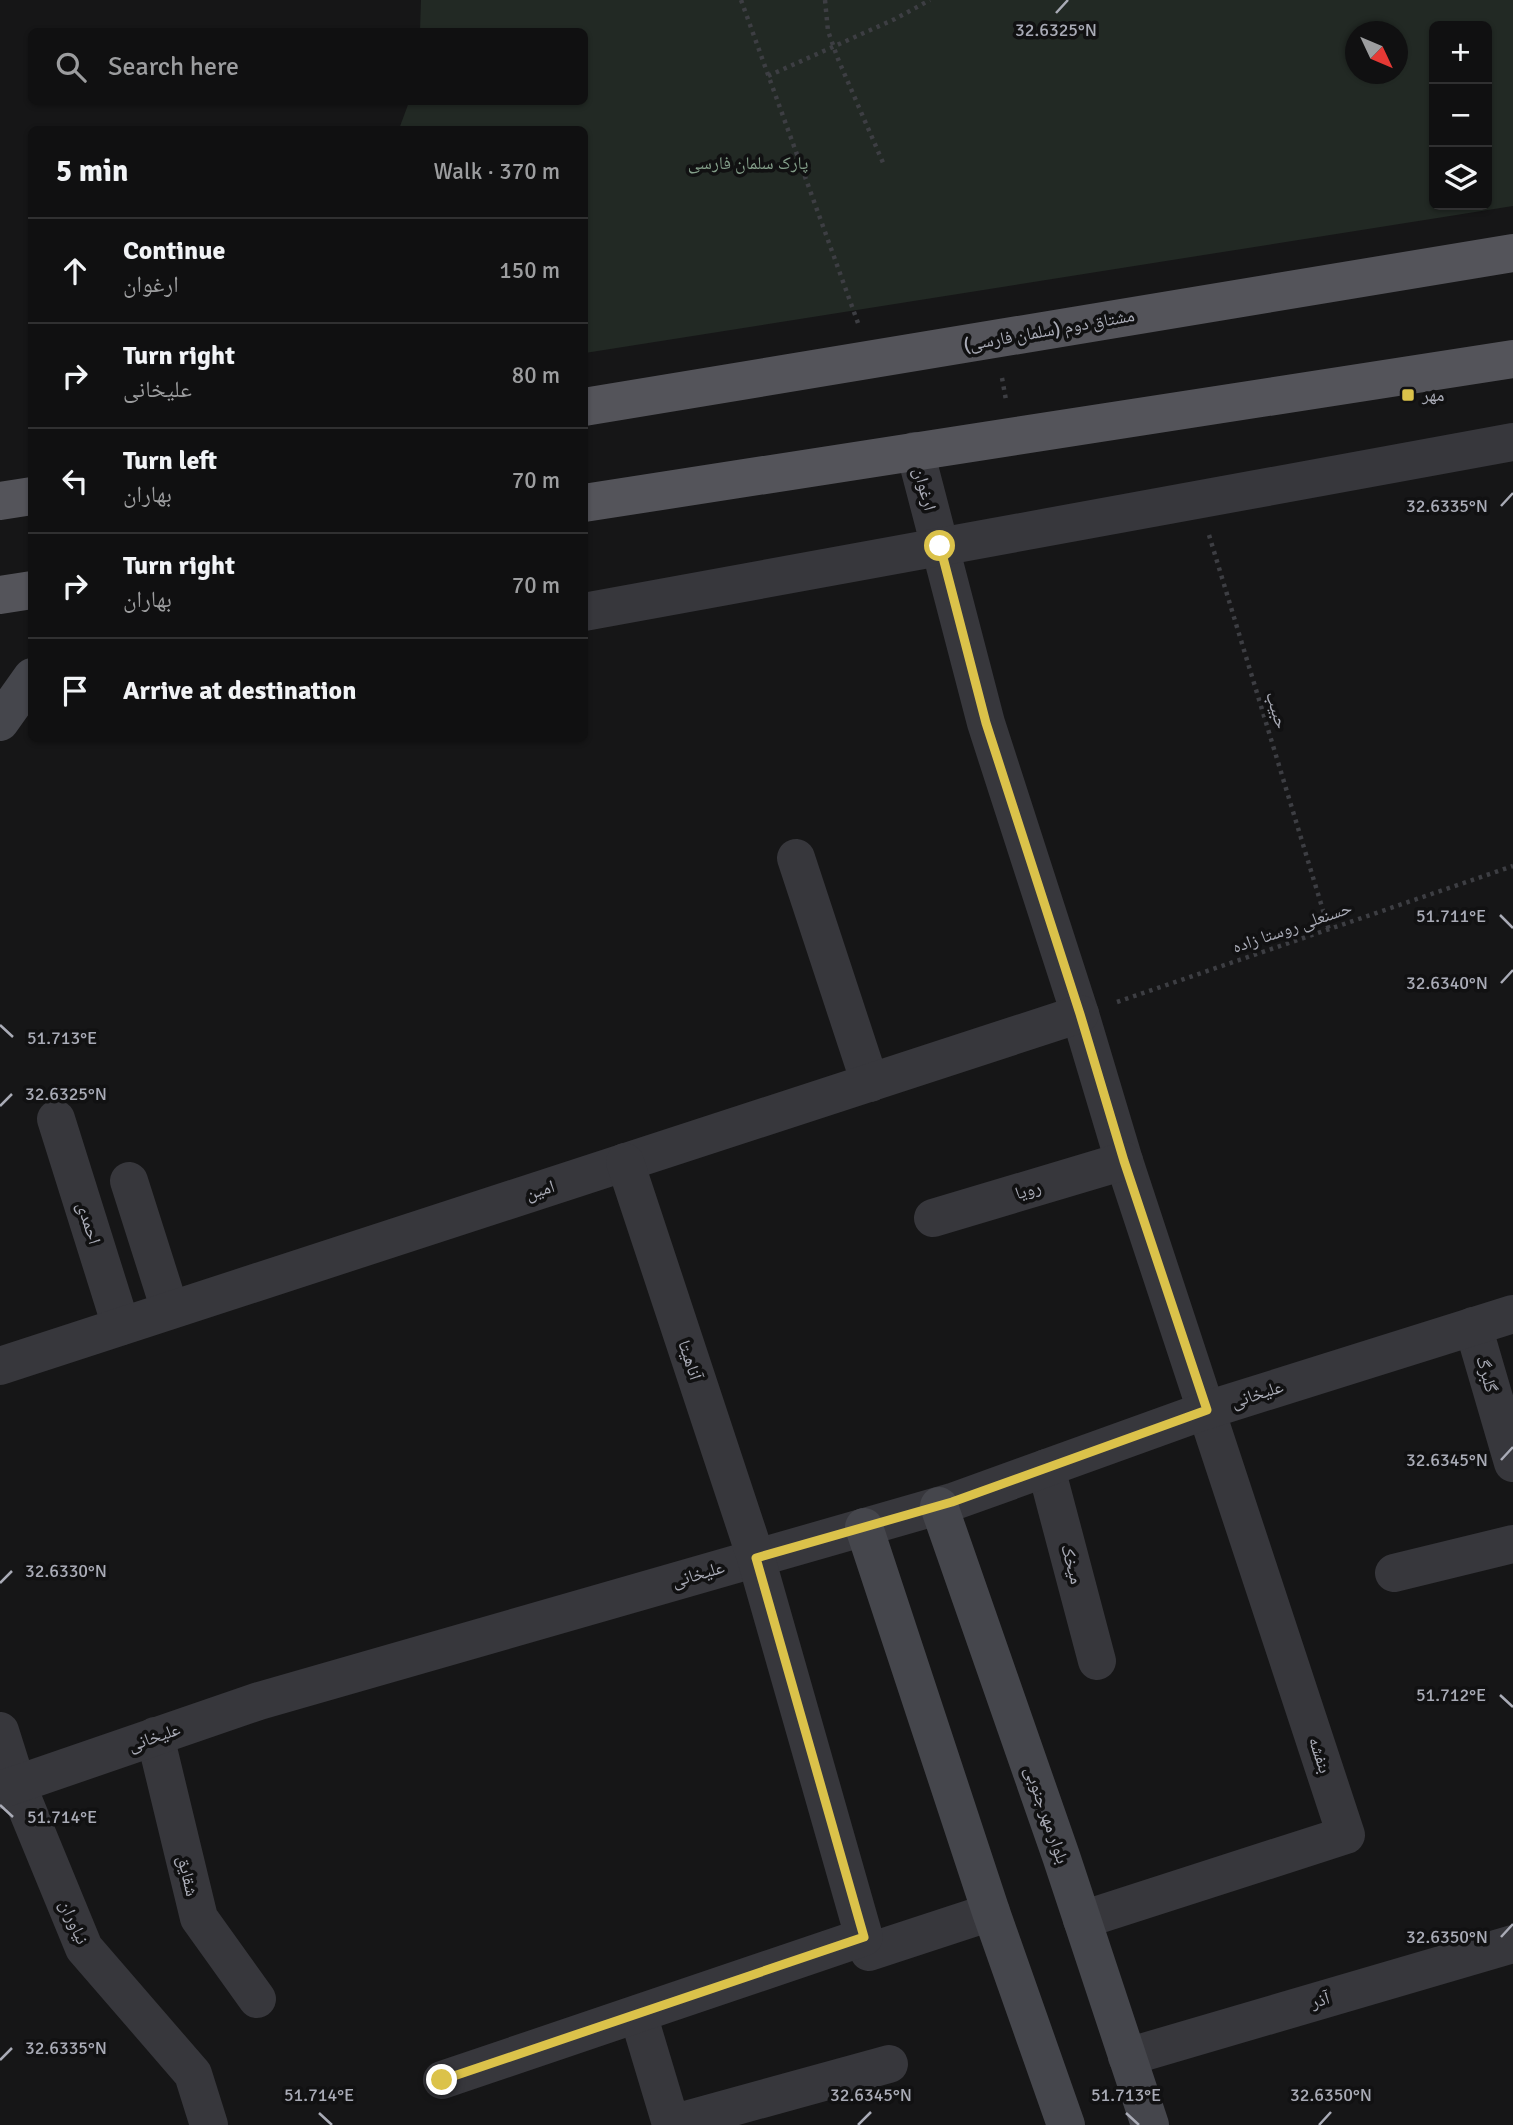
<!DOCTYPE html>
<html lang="en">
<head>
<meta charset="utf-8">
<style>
  body { margin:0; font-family:Signika,"Noto Naskh Arabic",sans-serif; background:#19191a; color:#f1f3f6 }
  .controls { position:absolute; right:21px; top:21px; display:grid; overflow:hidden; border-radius:10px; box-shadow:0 2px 5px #0004 }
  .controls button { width:63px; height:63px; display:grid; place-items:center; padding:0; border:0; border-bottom:2px solid #303031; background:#101011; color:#f1f3f6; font:35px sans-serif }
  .compass { position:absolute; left:1345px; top:21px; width:63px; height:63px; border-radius:50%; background:#101011; box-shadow:0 2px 5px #0004; rotate:134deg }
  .stop { position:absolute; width:21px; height:21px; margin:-16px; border:5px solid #dbc24a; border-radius:50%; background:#fff }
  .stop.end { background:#dbc24a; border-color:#fff; box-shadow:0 2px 7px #0008 }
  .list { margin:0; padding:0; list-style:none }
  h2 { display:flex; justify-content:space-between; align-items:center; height:91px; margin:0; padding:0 28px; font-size:30px }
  h2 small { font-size:23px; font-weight:400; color:#9c9d9f }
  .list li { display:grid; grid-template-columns:46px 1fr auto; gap:21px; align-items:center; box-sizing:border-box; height:105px; padding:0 28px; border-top:2px solid #303031 }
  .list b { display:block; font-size:26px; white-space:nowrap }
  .list p { margin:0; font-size:23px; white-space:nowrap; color:#9c9d9f }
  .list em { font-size:23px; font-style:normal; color:#9c9d9f }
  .icon { flex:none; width:38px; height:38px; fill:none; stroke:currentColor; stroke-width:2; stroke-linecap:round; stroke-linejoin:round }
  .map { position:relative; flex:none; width:1513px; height:2125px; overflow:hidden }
  .search { position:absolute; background:#101011; box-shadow:0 2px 5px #0004; left:28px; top:28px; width:560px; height:77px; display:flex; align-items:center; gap:18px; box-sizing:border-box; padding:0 24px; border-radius:10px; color:#9c9d9f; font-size:26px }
  .panel { position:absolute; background:#101011; box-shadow:0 2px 5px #0004; left:28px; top:126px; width:560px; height:616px; border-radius:10px }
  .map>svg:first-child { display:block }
  .green { fill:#222924; fill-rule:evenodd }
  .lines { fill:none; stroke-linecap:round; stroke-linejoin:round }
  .path { stroke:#3d3e43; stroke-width:4.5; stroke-dasharray:3.5 5; stroke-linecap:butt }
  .street { stroke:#37373c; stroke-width:38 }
  .secondary { stroke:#45464c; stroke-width:38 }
  .primary { stroke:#54545a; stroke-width:38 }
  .route { stroke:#dbc24a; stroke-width:9 }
  .ticks { fill:none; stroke:#a9abb6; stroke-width:2.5 }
  .poi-dot { fill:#dbc24a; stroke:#111112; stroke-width:2.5 }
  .labels { text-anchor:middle; stroke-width:7; stroke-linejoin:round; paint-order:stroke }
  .park-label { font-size:18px; fill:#839e89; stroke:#111112 }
  .street-label { font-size:18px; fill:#a9abb6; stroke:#111112 }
  .poi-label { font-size:18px; fill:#a9abb6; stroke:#111112; text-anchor:start }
  .ticks-label { font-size:18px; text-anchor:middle; fill:#a9abb6; stroke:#111112; stroke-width:7; stroke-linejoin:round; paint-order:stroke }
</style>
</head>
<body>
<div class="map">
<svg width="1513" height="2125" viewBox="0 0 1513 2125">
  <rect width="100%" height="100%" fill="#161617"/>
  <!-- green -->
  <path class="green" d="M421,0h1092v206l-928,147 -1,-223 -185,-1 10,-27h175v-70l-164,-1zM1434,26h53v179h-53zM1356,32h42v42h-42z"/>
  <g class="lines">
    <!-- path -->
    <g class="path">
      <polyline points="741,0 858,323"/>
      <polyline points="825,0 828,31 838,59 884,165"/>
      <polyline points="768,76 895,19 930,0"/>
      <polyline points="1002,378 1006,400"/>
      <polyline points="1209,535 1329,930"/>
      <polyline points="1117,1002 1513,866"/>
    </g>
    <!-- street -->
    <g class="street">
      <polyline points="915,451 986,723 1080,1014 1124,1161 1346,1835 1082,1920"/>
      <polyline points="584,612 1513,442"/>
      <polyline points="796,858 870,1083"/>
      <polyline points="56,1119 121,1326"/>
      <polyline points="129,1181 170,1310"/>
      <polyline points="933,1218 1124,1161"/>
      <polyline points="1473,1326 1513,1463"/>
      <polyline points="0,1366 1080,1014"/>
      <polyline points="1046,1468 1097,1661"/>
      <polyline points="1394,1573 1513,1544"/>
      <polyline points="0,1731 17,1785 84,1948 193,2074 209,2125"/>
      <polyline points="155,1736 199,1918 257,1999"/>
      <polyline points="0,1790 259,1701 952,1502 1207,1410 1513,1314"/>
      <polyline points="864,1937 869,1952 991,1912"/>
      <polyline points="638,2014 671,2124 889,2064"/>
      <polyline points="1127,2057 1513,1944"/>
      <polyline points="442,2080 864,1937 756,1558 625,1162"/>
    </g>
    <!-- secondary -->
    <g class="secondary">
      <polyline points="0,722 32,677"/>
      <polyline points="939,1506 1061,1856 1150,2125"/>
      <polyline points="864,1527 991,1912 1066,2125"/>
    </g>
    <!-- primary -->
    <g class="primary">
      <polyline points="584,407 1513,253"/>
      <polyline points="0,501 32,496"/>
      <polyline points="584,503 1513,359"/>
      <polyline points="0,595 32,590"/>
    </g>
  </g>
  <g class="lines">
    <!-- route -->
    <polyline class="route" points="442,2080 864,1937 756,1558 952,1502 1207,1410 1124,1161 1080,1014 986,723 940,546"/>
  </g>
  <!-- ticks -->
  <path class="ticks" d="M1056,13l12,-13M1501,506l12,-13M1500,915l13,13M1501,983l12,-13M0,1025l13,12M0,1106l12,-12M1501,1460l12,-13M0,1583l12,-12M1500,1695l13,12M0,1805l13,12M1501,1937l12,-13M0,2060l12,-12M319,2113l13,12M1126,2113l13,12M858,2125l13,-13M1319,2125l12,-13"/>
  <!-- markers -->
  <rect class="poi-dot" x="1401" y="388" width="14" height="14" rx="3.5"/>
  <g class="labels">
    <!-- park labels -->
    <g class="park-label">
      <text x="748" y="169">پارک سلمان فارسی</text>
    </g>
    <!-- street labels -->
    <g class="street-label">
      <text transform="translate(1049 330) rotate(-10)" y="6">مشتاق دوم (سلمان فارسی)</text>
      <text transform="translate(925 489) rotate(75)" y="6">ارغوان</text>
      <text transform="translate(1277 710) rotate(73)" y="6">حبیب</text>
      <text transform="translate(1292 927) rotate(-19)" y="6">حسنعلی روستا زاده</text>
      <text transform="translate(540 1190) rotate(-18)" y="6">امین</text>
      <text transform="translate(1028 1190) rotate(-17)" y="6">رویا</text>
      <text transform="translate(89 1223) rotate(73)" y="6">احمدی</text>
      <text transform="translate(690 1360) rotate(72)" y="6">آناهیتا</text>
      <text transform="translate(1487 1374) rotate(74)" y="6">گلبرگ</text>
      <text transform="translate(1257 1394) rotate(-18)" y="6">علیخانی</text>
      <text transform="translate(1072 1564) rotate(75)" y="6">میخک</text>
      <text transform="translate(698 1574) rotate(-16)" y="6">علیخانی</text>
      <text transform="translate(154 1737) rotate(-19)" y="6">علیخانی</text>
      <text transform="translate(1320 1755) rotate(72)" y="6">بنفشه</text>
      <text transform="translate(1047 1815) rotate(71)" y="6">بلوار مهر جنوبی</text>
      <text transform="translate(188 1876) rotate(77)" y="6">شقایق</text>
      <text transform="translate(74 1922) rotate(66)" y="6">نیاوران</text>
      <text transform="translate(1320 2000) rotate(-16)" y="6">آذر</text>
    </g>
    <!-- poi labels -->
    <g class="poi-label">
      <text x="1422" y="401">مهر</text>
    </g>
  </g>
  <g class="ticks-label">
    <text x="1056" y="36">32.6325°N</text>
    <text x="1447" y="512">32.6335°N</text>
    <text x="1451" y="922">51.711°E</text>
    <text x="1447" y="989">32.6340°N</text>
    <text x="62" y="1044">51.713°E</text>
    <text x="66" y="1100">32.6325°N</text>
    <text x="1447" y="1466">32.6345°N</text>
    <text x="66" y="1577">32.6330°N</text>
    <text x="1451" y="1701">51.712°E</text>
    <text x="62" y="1823">51.714°E</text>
    <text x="1447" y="1943">32.6350°N</text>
    <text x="66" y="2054">32.6335°N</text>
    <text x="871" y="2101">32.6345°N</text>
    <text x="1331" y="2101">32.6350°N</text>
    <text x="319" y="2101">51.714°E</text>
    <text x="1126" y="2101">51.713°E</text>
  </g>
</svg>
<div class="controls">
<button>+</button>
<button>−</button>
<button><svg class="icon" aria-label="layers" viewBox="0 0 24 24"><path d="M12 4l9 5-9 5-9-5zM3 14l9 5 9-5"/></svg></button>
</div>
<svg class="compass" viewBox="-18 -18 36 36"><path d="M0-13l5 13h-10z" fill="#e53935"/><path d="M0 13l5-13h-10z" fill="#9c9d9f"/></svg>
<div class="stop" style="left:940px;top:546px"></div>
<div class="stop end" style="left:442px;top:2080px"></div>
<div class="search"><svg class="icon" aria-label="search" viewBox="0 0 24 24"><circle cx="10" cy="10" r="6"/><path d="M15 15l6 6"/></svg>Search here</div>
<section class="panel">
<h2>5 min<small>Walk · 370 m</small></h2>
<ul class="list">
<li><svg class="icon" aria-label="ahead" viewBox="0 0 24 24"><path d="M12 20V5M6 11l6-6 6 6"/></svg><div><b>Continue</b><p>ارغوان</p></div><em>150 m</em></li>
<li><svg class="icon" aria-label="right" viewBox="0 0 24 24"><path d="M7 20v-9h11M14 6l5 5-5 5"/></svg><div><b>Turn right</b><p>علیخانی</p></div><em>80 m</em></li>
<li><svg class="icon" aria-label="left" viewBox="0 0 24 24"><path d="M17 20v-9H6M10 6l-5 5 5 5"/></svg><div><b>Turn left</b><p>بهاران</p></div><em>70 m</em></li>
<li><svg class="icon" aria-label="right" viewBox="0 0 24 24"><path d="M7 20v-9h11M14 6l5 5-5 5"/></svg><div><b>Turn right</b><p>بهاران</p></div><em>70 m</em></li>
<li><svg class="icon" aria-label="arrive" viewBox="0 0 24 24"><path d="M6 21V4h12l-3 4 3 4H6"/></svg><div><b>Arrive at destination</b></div></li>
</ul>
</section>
</div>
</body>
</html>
